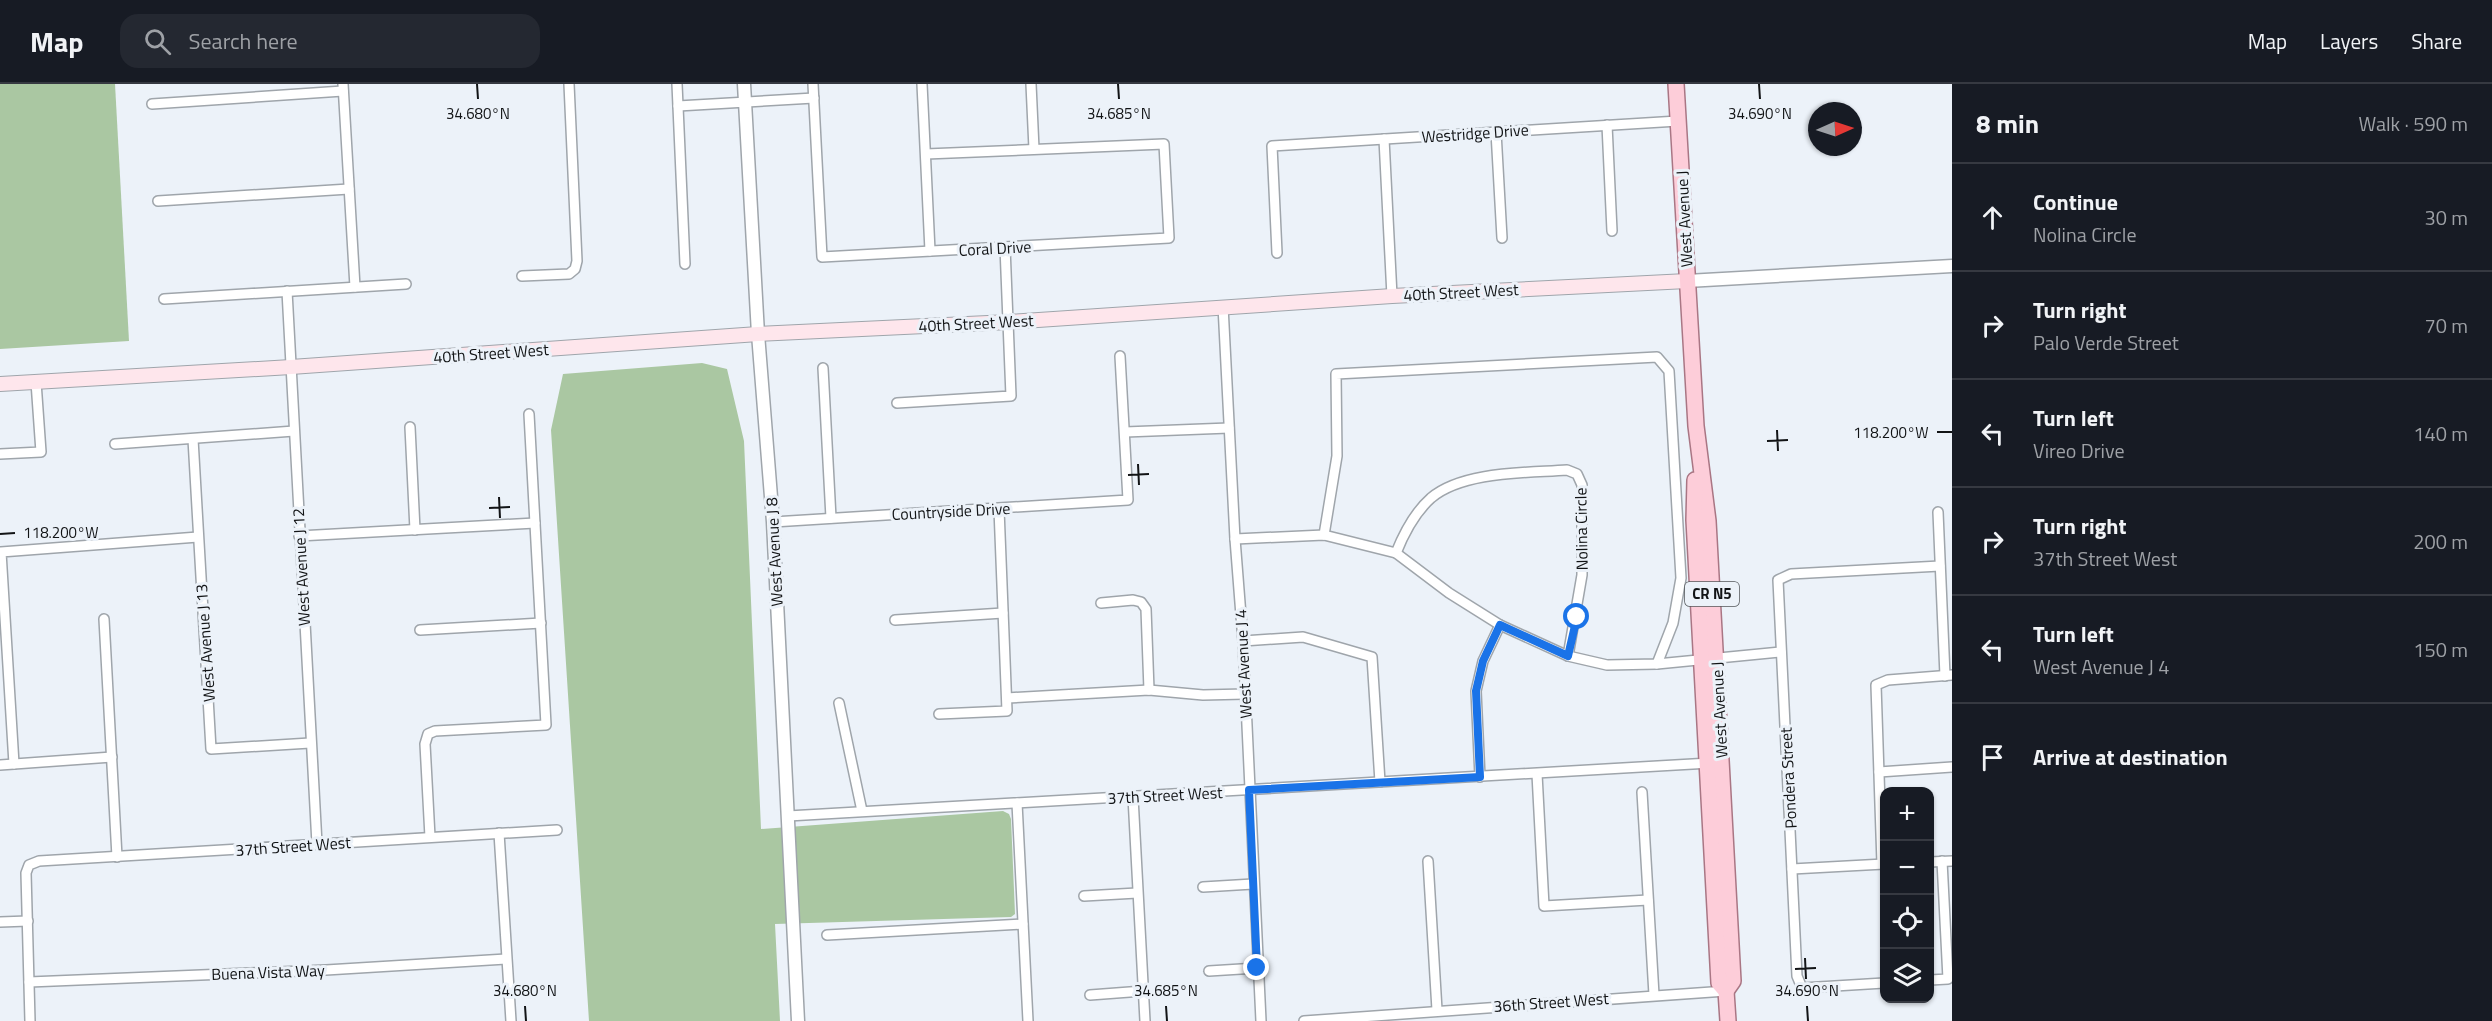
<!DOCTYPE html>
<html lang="en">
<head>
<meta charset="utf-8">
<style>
  body { margin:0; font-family:"Titillium Web",sans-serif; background:#242831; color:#f1f3f6 }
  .controls { position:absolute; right:18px; bottom:18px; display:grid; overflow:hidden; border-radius:12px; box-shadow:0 2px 4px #0004 }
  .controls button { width:54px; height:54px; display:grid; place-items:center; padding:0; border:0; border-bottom:2px solid #363941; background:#171b24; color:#f1f3f6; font:30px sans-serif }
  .compass { position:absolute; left:1808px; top:18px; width:54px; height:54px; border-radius:50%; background:#171b24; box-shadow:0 2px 4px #0004; rotate:87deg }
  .stop { position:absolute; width:18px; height:18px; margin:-14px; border:4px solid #1a73e8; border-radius:50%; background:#fff }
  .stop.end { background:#1a73e8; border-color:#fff; box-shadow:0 2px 6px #0008 }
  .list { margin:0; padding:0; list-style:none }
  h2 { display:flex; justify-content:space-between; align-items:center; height:78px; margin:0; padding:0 24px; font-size:26px }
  h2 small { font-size:20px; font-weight:400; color:#9ea1a6 }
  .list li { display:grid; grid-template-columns:39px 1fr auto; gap:18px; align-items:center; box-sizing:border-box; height:108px; padding:0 24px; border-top:2px solid #363941 }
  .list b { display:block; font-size:22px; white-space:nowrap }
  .list p { margin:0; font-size:20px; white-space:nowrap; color:#9ea1a6 }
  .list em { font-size:20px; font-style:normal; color:#9ea1a6 }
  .icon { flex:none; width:33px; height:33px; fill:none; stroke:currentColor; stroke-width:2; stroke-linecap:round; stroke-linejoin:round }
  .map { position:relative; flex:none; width:1952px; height:937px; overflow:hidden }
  header { display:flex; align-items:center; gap:36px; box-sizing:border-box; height:84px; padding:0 30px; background:#171b24; border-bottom:2px solid #363941 }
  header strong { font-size:28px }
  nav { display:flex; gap:33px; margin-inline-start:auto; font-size:21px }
  .search { width:420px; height:54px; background:#242831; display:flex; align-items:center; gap:15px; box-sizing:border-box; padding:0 21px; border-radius:18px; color:#9ea1a6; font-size:22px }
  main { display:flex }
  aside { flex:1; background:#171b24 }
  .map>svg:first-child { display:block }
  .green { fill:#aac7a2 }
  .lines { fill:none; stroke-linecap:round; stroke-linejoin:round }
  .minor-casing { stroke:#9fa5ab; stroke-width:12 }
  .tertiary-casing { stroke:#9fa5ab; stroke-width:15 }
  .secondary-casing { stroke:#9fa5ab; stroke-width:16 }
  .primary-casing { stroke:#a97684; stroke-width:18 }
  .minor { stroke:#fff; stroke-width:9 }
  .tertiary { stroke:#fff; stroke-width:12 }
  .secondary { stroke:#fee6ec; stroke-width:14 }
  .primary { stroke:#fdcdd9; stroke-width:15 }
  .route { stroke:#1a73e8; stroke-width:8 }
  .ticks { fill:none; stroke:#121416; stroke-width:2 }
  .labels { text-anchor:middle; stroke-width:6; stroke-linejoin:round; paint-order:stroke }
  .shield { fill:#ecf2f9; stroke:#53575a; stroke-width:1.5 }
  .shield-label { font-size:15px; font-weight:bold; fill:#121416 }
  .street-label { font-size:16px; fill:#121416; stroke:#ecf2f9 }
  .ticks-label { font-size:15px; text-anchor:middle; fill:#121416; stroke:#ecf2f9; stroke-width:6; stroke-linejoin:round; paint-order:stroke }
</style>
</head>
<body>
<header>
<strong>Map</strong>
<div class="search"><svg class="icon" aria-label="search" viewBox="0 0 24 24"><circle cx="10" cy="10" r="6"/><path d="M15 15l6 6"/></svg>Search here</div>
<nav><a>Map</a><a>Layers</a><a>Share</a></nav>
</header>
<main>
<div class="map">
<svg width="1952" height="937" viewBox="0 0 1952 937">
  <rect width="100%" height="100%" fill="#ecf2f9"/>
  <!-- green -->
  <g class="green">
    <polygon points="0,0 115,0 129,257 0,265"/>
    <polygon points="702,279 727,285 744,357 761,745 1003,727 1009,730 1011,735 1015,830 1011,833 775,840 780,937 589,937 551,346 563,290"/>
  </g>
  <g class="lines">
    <defs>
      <g id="minor">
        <polyline points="343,0 355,203"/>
        <polyline points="677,0 685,180"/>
        <polyline points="813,0 822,173 1169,154 1164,60 926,70"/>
        <polyline points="922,0 930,167"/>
        <polyline points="1031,0 1034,65"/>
        <polyline points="152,20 343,7"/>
        <polyline points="678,22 814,14"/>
        <polyline points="1607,41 1612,147"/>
        <polyline points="1496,48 1502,154"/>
        <polyline points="1384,55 1392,212"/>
        <polyline points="158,117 349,105"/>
        <polyline points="1277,169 1272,62 1678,37"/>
        <polyline points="522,192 569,190 575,185 577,177 569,0"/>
        <polyline points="287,207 317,760"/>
        <polyline points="164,215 406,200"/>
        <polyline points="1223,222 1235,455 1243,557 1261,937"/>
        <polyline points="823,284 831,434"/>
        <polyline points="897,319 1011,312 1005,163"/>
        <polyline points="410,343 415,446"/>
        <polyline points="1125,348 1229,344"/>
        <polyline points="193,355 211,665 310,659"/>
        <polyline points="115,360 294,347"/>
        <polyline points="0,370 41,368 36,298"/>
        <polyline points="1938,428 1945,592"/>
        <polyline points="773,438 1128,416 1120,272"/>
        <polyline points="1324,451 1337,372 1336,290 1657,273 1669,287 1681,494 1673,539 1657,580"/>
        <polyline points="299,452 535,439"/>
        <polyline points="1235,455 1324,451 1396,469 1449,509 1500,541 1568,572 1607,581 1657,580 1781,568"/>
        <path d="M1396,469c8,-20 18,-40 35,-55 32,-27 96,-25 136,-28l10,4 5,11v90l-14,81"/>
        <polyline points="1101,519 1133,516 1141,518 1146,525 1149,606"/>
        <polyline points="104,535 117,773"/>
        <polyline points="895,536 1003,529"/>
        <polyline points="420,546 541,539"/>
        <polyline points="1243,557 1303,553 1372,573 1380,698"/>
        <polyline points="1007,614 1149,606 1203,611 1245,610"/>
        <polyline points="839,619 862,727"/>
        <polyline points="939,630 1007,627 999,425"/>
        <polyline points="14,680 1,468 198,453"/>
        <polyline points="0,681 112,673"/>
        <polyline points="1879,688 1952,683"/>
        <polyline points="1537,690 1544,822 1648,816"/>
        <polyline points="1480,693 1476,607 1483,577 1500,541"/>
        <polyline points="1642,708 1654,911"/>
        <polyline points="1133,713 1145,937"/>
        <polyline points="1017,719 1028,937"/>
        <polyline points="788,732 1710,679"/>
        <polyline points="499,749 511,937"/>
        <polyline points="430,753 425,660 428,650 435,647 546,641 529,330"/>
        <polyline points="1428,777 1437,926"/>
        <polyline points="1930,778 1952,777"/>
        <polyline points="1882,780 1876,601 1888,596 1952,591"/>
        <polyline points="1792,785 1884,780"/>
        <polyline points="1203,803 1253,800"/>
        <polyline points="1084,812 1137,809"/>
        <polyline points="0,838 28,837"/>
        <polyline points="827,851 1023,840"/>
        <polyline points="1209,887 1257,884"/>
        <polyline points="1930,896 1948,895 1942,777"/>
        <polyline points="29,898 326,886 506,875"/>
        <polyline points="1884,899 1802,904 1797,892 1778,496 1791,490 1940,482"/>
        <polyline points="1090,911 1143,907"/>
        <polyline points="30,937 26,789 29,781 39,777 557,746"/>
        <polyline points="1304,937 1726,907"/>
      </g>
      <g id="tertiary">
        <polyline points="744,0 758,250 773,438 798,937"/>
        <polyline points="1687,197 1952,182"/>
      </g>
      <polyline id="secondary" points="0,300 291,283 758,250 1009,238 1392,212 1687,197"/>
      <g id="primary">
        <polyline points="1676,0 1696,342 1708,437 1733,897 1726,907"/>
        <polyline points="1695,396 1694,436 1719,899 1726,907 1728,937"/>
      </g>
    </defs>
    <!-- minor casing -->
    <use href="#minor" class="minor-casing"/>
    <!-- tertiary casing -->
    <use href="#tertiary" class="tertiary-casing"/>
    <!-- secondary casing -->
    <use href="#secondary" class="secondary-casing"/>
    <!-- primary casing -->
    <use href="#primary" class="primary-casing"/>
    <!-- minor -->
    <use href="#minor" class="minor"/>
    <!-- tertiary -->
    <use href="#tertiary" class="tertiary"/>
    <!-- secondary -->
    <use href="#secondary" class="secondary"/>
    <!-- primary -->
    <use href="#primary" class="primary"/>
  </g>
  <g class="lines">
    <!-- route -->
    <polyline class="route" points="1257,884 1249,706 1480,693 1476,607 1483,577 1500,541 1568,572 1577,533"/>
  </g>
  <!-- ticks -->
  <path class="ticks" d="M477,0l1,15M1118,0l1,15M1759,0l1,15M1777,346l1,21M1937,348h15M1767,357l21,-1M1138,380l1,21M1128,391l21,-1M499,413l1,21M489,424l21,-1M0,450l15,-1M1805,874l1,21M1795,885l21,-1M525,922l1,15M1166,922l1,15M1807,922l1,15"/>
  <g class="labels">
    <!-- shield labels -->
    <rect class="shield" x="1685" y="498" width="54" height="24" rx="4.5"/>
    <g class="shield-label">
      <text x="1712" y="515">CR N5</text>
    </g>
    <!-- street labels -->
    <g class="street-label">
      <text transform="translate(1475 49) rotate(-4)" y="6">Westridge Drive</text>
      <text transform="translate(1684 135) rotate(-93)" y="6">West Avenue J</text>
      <text transform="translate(995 164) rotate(-3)" y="6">Coral Drive</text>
      <text transform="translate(1461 208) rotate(-3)" y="6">40th Street West</text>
      <text transform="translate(976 239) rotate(-3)" y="6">40th Street West</text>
      <text transform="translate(491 269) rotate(-4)" y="6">40th Street West</text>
      <text transform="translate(951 427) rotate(-3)" y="6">Countryside Drive</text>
      <text transform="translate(1581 445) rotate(-91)" y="6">Nolina Circle</text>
      <text transform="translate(774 468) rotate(-93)" y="6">West Avenue J 8</text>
      <text transform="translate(301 483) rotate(-93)" y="6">West Avenue J 12</text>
      <text transform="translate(205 559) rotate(-94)" y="6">West Avenue J 13</text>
      <text transform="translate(1243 580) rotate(-93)" y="6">West Avenue J 4</text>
      <text transform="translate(1719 626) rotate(-93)" y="6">West Avenue J</text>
      <text transform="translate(1788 694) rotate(-93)" y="6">Pondera Street</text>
      <text transform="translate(1165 711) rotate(-3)" y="6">37th Street West</text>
      <text transform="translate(293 762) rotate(-4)" y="6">37th Street West</text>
      <text transform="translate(268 888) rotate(-2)" y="6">Buena Vista Way</text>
      <text transform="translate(1551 918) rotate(-4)" y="6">36th Street West</text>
    </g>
  </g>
  <g class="ticks-label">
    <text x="478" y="35">34.680°N</text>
    <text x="1119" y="35">34.685°N</text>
    <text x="1760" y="35">34.690°N</text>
    <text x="1891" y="354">118.200°W</text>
    <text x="61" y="454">118.200°W</text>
    <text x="525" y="912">34.680°N</text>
    <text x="1166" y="912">34.685°N</text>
    <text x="1807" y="912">34.690°N</text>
  </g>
</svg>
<div class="controls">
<button>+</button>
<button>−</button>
<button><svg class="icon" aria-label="locate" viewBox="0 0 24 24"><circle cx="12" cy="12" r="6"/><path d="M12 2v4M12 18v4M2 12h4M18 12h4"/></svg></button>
<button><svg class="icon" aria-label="layers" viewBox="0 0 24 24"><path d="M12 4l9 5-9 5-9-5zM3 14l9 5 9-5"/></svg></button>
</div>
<svg class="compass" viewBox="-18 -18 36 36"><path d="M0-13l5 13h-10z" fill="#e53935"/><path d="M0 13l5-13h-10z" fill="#9ea1a6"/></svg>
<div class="stop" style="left:1577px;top:533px"></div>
<div class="stop end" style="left:1257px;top:884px"></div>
</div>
<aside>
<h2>8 min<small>Walk · 590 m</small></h2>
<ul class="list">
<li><svg class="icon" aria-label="ahead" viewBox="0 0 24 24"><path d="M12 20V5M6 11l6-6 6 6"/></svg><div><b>Continue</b><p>Nolina Circle</p></div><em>30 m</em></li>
<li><svg class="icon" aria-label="right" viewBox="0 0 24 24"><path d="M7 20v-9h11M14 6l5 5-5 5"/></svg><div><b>Turn right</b><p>Palo Verde Street</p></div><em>70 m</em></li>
<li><svg class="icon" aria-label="left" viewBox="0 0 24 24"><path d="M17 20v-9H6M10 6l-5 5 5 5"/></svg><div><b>Turn left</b><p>Vireo Drive</p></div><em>140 m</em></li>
<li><svg class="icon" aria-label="right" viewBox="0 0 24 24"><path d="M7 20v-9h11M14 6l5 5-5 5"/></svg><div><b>Turn right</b><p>37th Street West</p></div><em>200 m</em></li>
<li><svg class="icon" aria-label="left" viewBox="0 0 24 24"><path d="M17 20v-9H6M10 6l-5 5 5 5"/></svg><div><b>Turn left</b><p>West Avenue J 4</p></div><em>150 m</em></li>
<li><svg class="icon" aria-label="arrive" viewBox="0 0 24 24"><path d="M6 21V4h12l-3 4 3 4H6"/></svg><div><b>Arrive at destination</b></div></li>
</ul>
</aside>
</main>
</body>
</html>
